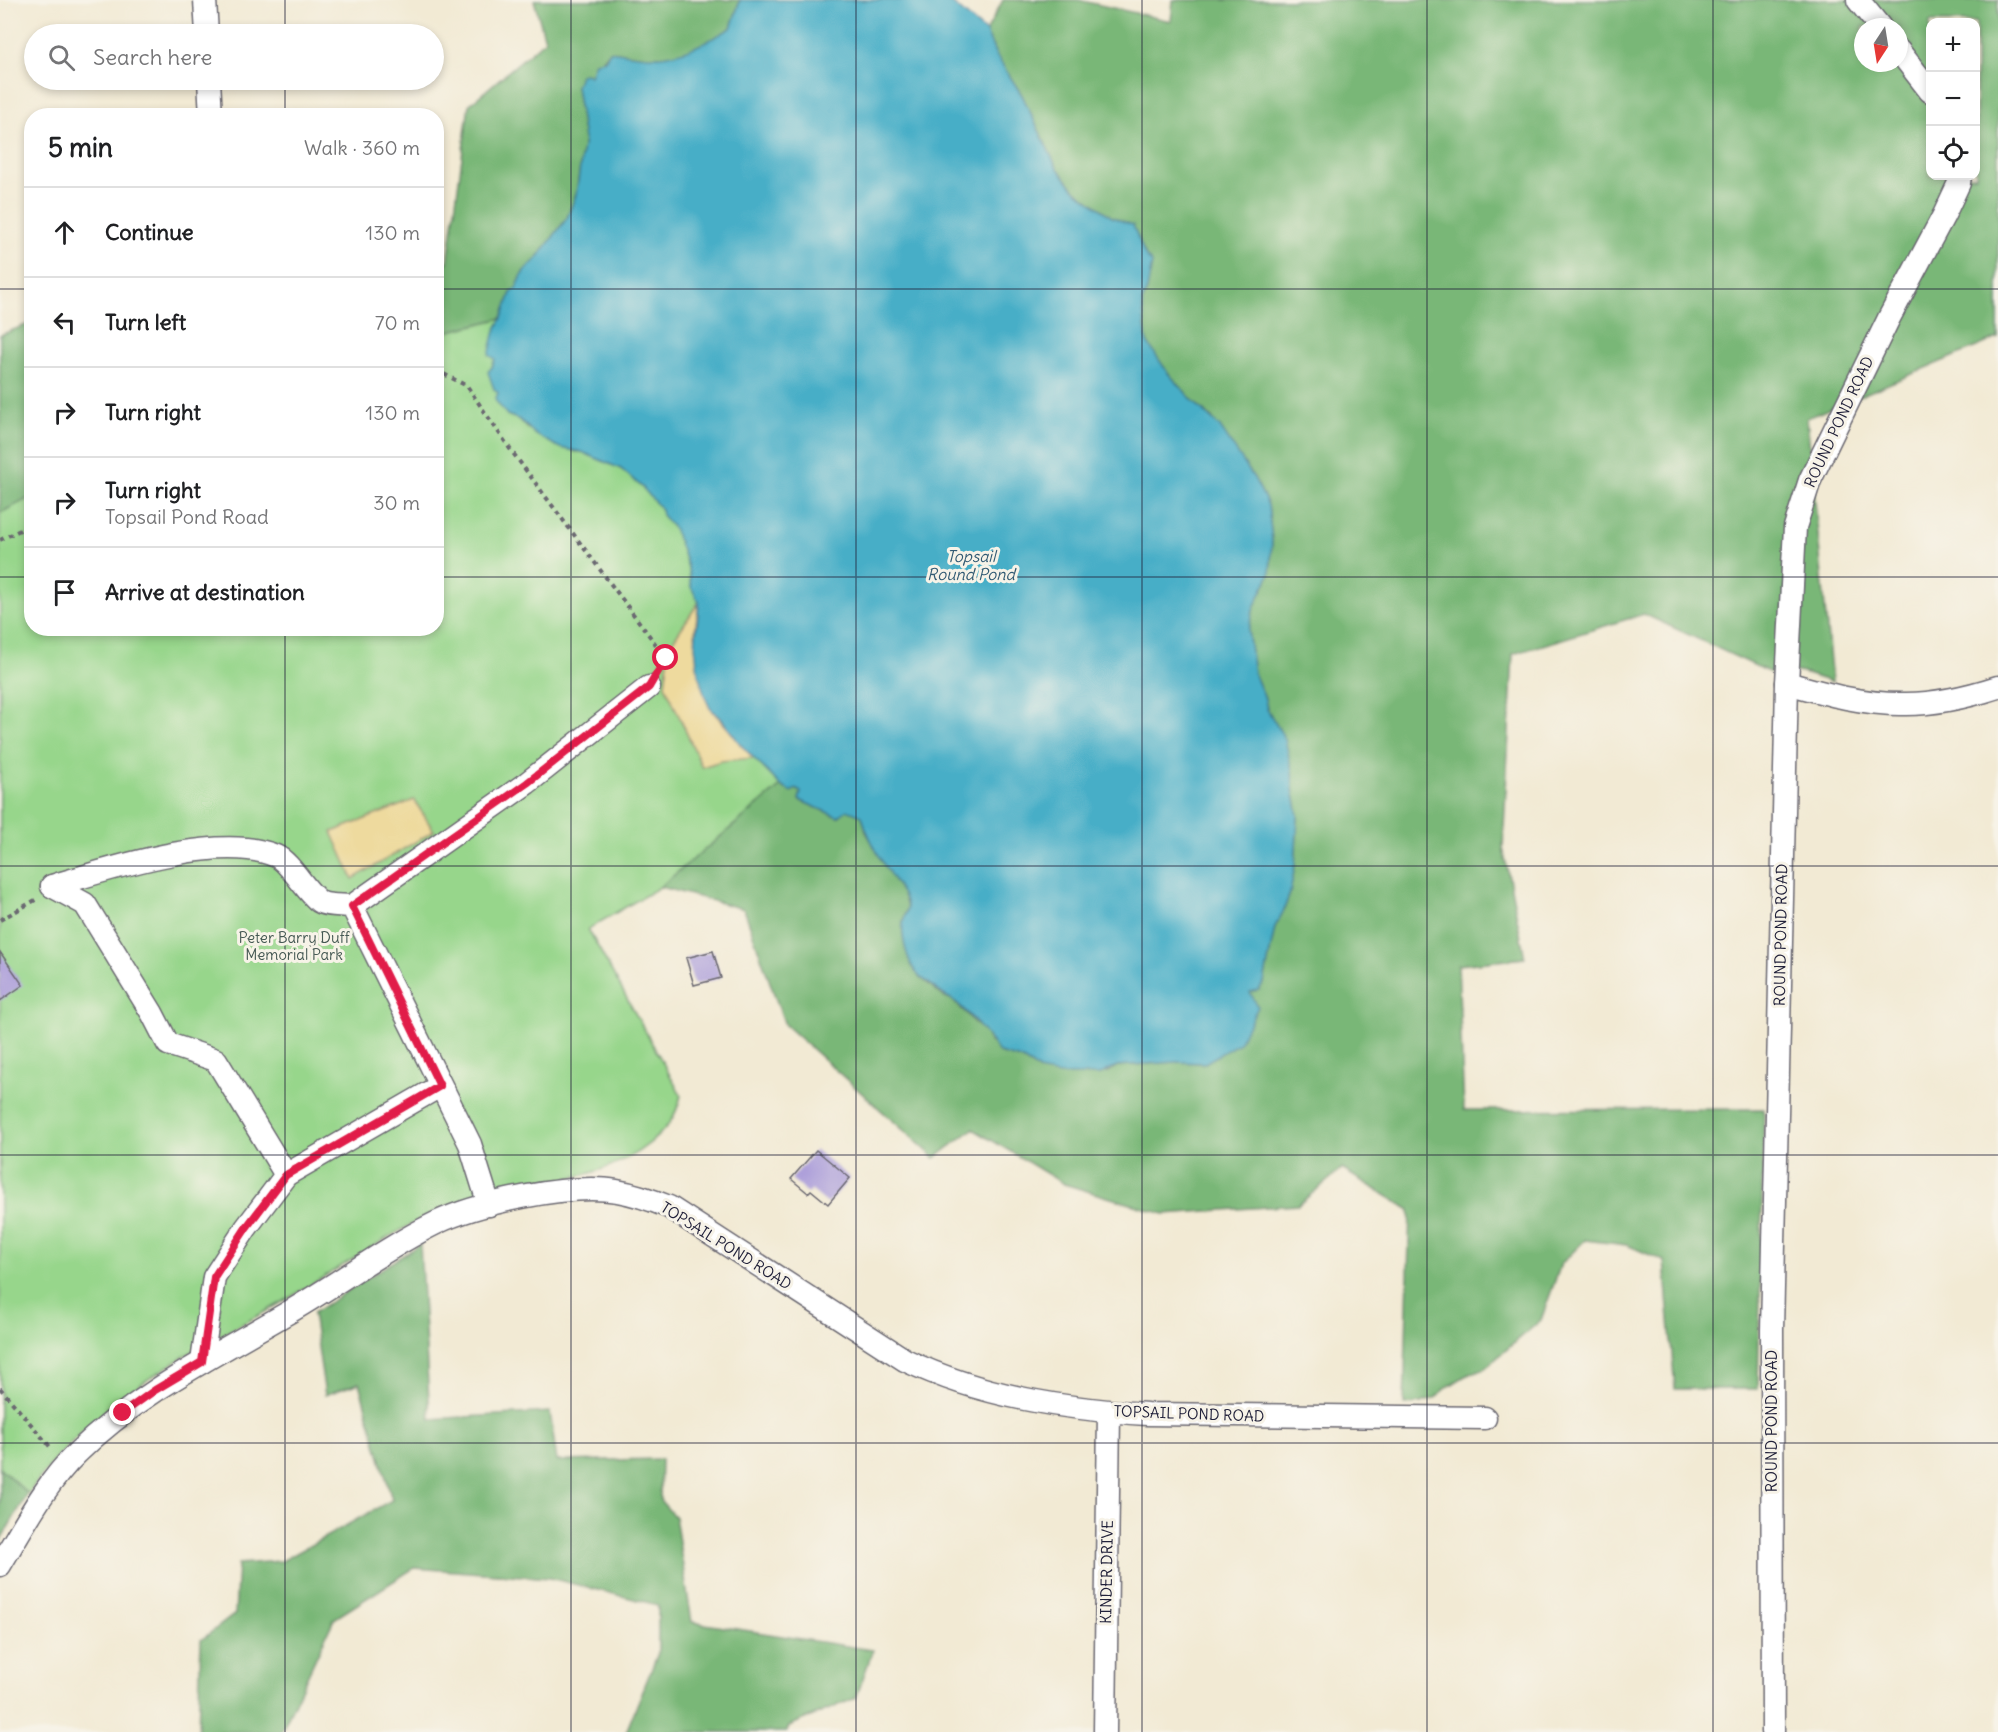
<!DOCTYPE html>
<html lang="en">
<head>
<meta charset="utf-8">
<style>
  body { margin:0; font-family:Delius,sans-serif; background:#f6f6f6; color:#202124 }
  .controls { position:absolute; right:18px; top:18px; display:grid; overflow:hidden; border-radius:12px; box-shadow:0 3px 9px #0003 }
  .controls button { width:54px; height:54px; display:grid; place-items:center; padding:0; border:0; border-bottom:2px solid #e0e0e0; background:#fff; color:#202124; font:30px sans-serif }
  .compass { position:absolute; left:1854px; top:18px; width:54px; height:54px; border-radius:50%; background:#fff; box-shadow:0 3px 9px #0003; rotate:192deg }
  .stop { position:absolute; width:18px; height:18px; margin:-14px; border:4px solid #e11d48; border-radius:50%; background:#fff }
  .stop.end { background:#e11d48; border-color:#fff; box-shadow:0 2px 6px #0008 }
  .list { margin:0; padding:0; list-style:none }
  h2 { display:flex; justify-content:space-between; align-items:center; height:78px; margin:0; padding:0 24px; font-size:26px }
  h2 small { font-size:20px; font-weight:400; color:#757577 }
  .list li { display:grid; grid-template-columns:39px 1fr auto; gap:18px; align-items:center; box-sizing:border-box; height:90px; padding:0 24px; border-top:2px solid #e0e0e0 }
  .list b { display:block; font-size:22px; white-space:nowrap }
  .list p { margin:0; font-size:20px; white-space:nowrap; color:#757577 }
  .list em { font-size:20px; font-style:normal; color:#757577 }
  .icon { flex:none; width:33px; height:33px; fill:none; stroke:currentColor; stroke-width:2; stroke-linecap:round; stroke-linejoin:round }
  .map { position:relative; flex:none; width:1998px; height:1732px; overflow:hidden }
  .search { position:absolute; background:#fff; box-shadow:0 3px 9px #0003; left:24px; top:24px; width:420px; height:66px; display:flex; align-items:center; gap:15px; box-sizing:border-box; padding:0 21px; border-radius:33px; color:#757577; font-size:22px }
  .panel { position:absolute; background:#fff; box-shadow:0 3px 9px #0003; left:24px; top:108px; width:420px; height:528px; border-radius:24px }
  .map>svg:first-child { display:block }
  .green { fill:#97d68b; stroke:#5c7c63; stroke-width:1.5 }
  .forest { fill:#79b777; stroke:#4e6c59; stroke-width:1.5; fill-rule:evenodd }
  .sand { fill:#eeda9e; stroke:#887e6c; stroke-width:1.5 }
  .water { fill:#47aec7; stroke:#346881; stroke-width:1.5 }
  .building { fill:#a89ad9 }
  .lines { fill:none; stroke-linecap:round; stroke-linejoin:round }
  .minor-casing { stroke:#6b6871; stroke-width:25 }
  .path { stroke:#6b6871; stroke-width:4; stroke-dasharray:4.5 4.5; stroke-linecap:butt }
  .minor { stroke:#fff; stroke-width:22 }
  .route { stroke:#e11d48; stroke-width:8 }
  .grid { fill:none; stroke:#22223b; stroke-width:1.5; stroke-opacity:0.55 }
  .labels { text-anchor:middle; stroke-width:6; stroke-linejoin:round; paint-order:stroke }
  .street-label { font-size:15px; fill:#22223b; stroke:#f7f3e8 }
  .park-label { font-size:15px; fill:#455853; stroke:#f7f3e8 }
  .water-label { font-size:16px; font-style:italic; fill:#315a73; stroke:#f7f3e8 }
</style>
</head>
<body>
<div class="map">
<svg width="1998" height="1732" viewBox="0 0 1998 1732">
  <rect width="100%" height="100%" fill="#f7f3e8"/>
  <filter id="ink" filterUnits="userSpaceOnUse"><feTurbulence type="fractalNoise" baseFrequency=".0167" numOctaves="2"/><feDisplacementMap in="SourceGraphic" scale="12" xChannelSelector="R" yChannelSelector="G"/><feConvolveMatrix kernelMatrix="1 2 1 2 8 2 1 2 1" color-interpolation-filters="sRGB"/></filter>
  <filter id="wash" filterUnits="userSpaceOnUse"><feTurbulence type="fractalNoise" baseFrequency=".008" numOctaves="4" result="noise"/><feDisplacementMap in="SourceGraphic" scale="24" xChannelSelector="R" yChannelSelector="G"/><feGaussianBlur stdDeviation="1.35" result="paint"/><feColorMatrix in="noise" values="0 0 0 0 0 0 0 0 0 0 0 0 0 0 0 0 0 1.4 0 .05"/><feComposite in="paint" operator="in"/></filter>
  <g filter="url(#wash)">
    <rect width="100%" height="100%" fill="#f2ead4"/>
    <!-- green -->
    <path class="green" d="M502,318l-7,13v28l-3,8 6,26 9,22 13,5 7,8 48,24h7l39,17 22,19 18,21 1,6 12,14 14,38 3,20 8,15 41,142 41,42 -121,101 -72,42 93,166c-5,23 -14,33 -31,48 -51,42 -117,36 -176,54 -35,10 -59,25 -90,43 -31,19 -62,38 -93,57 -26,16 -54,29 -80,44 -72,40 -135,85 -183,153l-28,-26v-955l31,-16 1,131h404l1,-294z"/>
    <!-- forest -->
    <g class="forest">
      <path d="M534,0h206l-9,28c-23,14 -51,30 -79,28 -13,0 -28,-3 -42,-5l-20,26 -14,9 8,53 -8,56 -9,23 -30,41 -13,12 -8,18 -5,4 -9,25 -65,16 -1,-73 12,1 21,-157 76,-65z"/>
      <path d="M1003,0h75l93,21 2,-21h825v338l-191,80 25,264c-16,-4 -42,-17 -57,-7l-131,-61 -131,40 -10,194 22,110 -67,7 6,145 300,-1 -6,280h-83l-11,-128 -37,-16 -42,-5 -24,24 -20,56 -56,48 -20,8 -16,10 -14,12 -14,5 -17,2 6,-195 -68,-41 -44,36 -134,9 -100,-30 -91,-55 -38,29 -150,-133 -41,-116 -84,-22 121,-101 10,6 5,-3 5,3 -2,8 39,17 9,-8 16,7 3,16 37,61 4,15 -4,14v11l9,33 7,10 25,21 7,2 15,14 8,10 10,7 5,11 7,5 3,7 22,6 21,13h67l8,-6 59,-4 29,1 45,-71 14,-10 11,-55 8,-15 7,-19 5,-28 3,-49 -5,-27 -1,-18 -16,-46 -9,-16 -2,-10 -11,-26 -6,-42 6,-24 16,-33 2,-34 -4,-35 -14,-27 -43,-61 -16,-14 -27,-30 -22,-31 -4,-40 5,-12 -1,-33 -13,-31 -21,-9 -38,-28 -18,-23 -34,-71 -26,-40 -10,-23zM1930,22h46v154h-46zM1863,27h36v36h-36z"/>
      <polygon points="31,323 31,497 0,513 0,335"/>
      <polygon points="420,1244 430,1419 550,1412 557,1461 661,1459 660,1500 675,1517 692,1622 873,1650 856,1698 789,1726 787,1732 626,1732 658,1653 658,1605 550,1578 414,1568 334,1619 281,1732 198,1732 201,1640 235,1614 238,1564 282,1561 392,1500 359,1383 325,1395 313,1313"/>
      <polygon points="0,1468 28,1494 0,1541"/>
    </g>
    <!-- sand -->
    <g class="sand">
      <polygon points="699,602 695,631 698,673 710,708 754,758 721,761 702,767 665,685 670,645"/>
      <polygon points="414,800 434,831 353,879 332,832"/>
    </g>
    <!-- water -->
    <path class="water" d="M740,0h201l11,3 34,29 10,23 26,40 34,71 18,23 38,28 21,8 13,32 6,6 -5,27 -5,12 5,40 21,31 27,30 25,24 34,51 14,27 4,35 -2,34 -16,33 -6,24 6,42 11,26 2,10 18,30 7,32 1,18 5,27 -3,49 -5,28 -7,19 -8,15 -11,55 -5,8 -9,2 8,15 -19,36 -34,20 -29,-1 -59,4 -18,9h-39l-18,-3 -21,-13 -22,-6c-6,-12 -36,-47 -48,-54 -10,-5 -13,-8 -22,-16 -3,-3 -8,-4 -11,-8 -10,-11 -17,-37 -15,-52 0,-6 5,-11 4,-17 -1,-9 -6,-14 -10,-21 -12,-18 -30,-48 -35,-69l-15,-6 -9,7 -39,-17 2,-8 -5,-3 -5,3 -10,-6 -41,-42 -19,-26 -11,-10 -5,-11 -7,-24 -3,-27 4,-44 -8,-15 -3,-20 -14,-38 -12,-14 -1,-6 -18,-21 -22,-19 -39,-17 -22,-4 -24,-13 -16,-15 -13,-5 -12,-15 3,-7 -4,-4 -6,-17 4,-5 3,-8 -6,-4 6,-24 7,-13 9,-25 5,-4 8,-18 13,-12 30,-41 9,-23 8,-56 -8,-53 4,-11 6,-1 4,2 5,-14 10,-2 5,-9c14,2 28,5 42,5 27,2 56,-15 79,-28z"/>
    <g id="blocks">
      <!-- building -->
      <g class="building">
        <polygon points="713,951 721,978 694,985 686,958"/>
        <polygon points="0,952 23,985 0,1001"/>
        <polygon points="816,1150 850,1178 828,1204 811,1190 808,1193 791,1179"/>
      </g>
    </g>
  </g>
  <g filter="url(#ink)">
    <use href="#blocks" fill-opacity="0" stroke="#6b6871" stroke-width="1.5"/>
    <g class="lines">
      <defs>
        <g id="minor">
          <polyline points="205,0 207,34"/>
          <polyline points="1858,0 1880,27"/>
          <polyline points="1899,51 1930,91"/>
          <polyline points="209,80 211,116"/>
          <path d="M1787,683c39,11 79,22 119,21 30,0 64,-8 92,-17"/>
          <path d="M52,886c57,-17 168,-54 224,-30 14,6 30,36 44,46 7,4 23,3 32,4l118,238 19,61"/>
          <polyline points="52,886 85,904 152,1013 168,1044 216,1060 286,1175"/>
          <polyline points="352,906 527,783 649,687"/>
          <polyline points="202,1362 214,1277 246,1228 286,1175 440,1086"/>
          <path d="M0,1565c23,-38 45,-81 77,-112 60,-59 135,-96 207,-138 51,-29 99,-66 152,-92 42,-20 134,-40 181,-32 18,3 35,9 52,16l236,153c75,36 159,49 242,54l338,4"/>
          <polyline points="1105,1732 1109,1412"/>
          <polyline points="1773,1732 1772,1330 1787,683 1795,527 1810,480 1889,318 1944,215 1959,183 1960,176"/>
        </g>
      </defs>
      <!-- minor casing -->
      <use href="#minor" class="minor-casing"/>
      <!-- path -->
      <g class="path">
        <polyline points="436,370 467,386 510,449 666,658 659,671"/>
        <polyline points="0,540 32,524"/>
        <polyline points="0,920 39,898"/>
        <polyline points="0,1388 52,1449"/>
      </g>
      <!-- minor -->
      <use href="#minor" class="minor"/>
    </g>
  </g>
  <g class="lines" filter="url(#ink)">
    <!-- route -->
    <polyline class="route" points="123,1413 155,1390 202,1362 214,1277 246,1228 286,1175 440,1086 352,906 527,783 649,687 666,658"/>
  </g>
  <!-- grid -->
  <path class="grid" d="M285,0v34M571,0v1732M856,0v1732M1142,0v1732M1427,0v1732M1713,0v1732M285,80v36M0,289h32M436,289h1562M0,577h32M436,577h1562M285,628v1104M0,866h1998M0,1155h1998M0,1443h1998"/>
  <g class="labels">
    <!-- street labels -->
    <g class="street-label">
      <text transform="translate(1839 422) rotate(-65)" y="5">ROUND POND ROAD</text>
      <text transform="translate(1781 935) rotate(-89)" y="5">ROUND POND ROAD</text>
      <text transform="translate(726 1246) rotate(32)" y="5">TOPSAIL POND ROAD</text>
      <text transform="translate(1189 1414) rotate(2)" y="5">TOPSAIL POND ROAD</text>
      <text transform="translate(1772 1421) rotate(-90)" y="5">ROUND POND ROAD</text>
      <text transform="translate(1107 1572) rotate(-89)" y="5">KINDER DRIVE</text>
    </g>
    <!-- park labels -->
    <g class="park-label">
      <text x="294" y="943">Peter Barry Duff<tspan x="294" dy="17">Memorial Park</tspan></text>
    </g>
    <!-- water labels -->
    <g class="water-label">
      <text x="971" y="562">Topsail<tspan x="971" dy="18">Round Pond</tspan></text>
    </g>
  </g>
</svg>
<div class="controls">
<button>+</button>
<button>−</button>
<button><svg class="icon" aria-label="locate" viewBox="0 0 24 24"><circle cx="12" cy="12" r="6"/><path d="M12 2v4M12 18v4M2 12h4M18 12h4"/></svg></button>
</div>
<svg class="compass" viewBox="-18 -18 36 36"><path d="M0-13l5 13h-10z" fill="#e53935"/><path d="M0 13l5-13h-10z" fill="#757577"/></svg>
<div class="stop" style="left:666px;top:658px"></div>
<div class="stop end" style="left:123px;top:1413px"></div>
<div class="search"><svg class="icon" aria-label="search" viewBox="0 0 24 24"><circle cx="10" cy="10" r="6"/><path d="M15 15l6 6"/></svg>Search here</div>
<section class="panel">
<h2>5 min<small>Walk · 360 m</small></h2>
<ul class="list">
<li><svg class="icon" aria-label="ahead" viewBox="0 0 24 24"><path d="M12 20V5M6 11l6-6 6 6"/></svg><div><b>Continue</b></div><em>130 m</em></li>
<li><svg class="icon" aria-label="left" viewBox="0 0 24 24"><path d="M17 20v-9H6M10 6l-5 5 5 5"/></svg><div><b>Turn left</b></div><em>70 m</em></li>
<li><svg class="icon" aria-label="right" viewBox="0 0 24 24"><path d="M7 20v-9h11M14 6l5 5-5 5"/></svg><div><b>Turn right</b></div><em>130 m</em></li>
<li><svg class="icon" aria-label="right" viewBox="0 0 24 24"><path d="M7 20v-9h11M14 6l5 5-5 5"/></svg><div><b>Turn right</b><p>Topsail Pond Road</p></div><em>30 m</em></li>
<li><svg class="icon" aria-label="arrive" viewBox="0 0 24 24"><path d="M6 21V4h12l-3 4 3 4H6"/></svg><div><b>Arrive at destination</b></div></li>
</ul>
</section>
</div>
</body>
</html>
